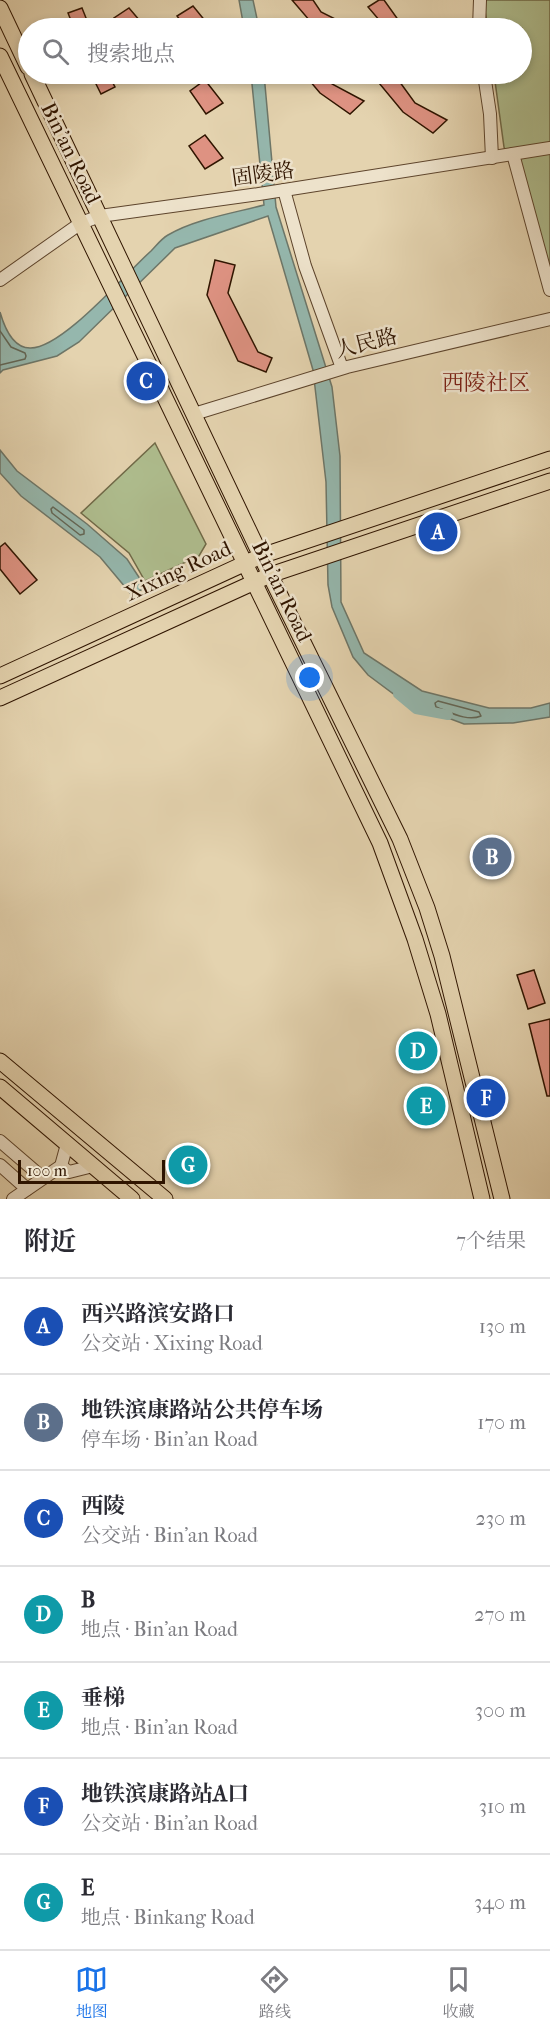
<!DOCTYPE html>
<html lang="zh">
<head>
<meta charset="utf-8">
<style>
  body { margin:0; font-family:"IM FELL French Canon","Noto Serif SC",serif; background:#f7f7f7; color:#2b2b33 }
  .scale { position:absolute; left:18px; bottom:15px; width:147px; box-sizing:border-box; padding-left:6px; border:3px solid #301500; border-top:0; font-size:16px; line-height:21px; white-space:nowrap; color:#301500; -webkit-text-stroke:4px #ede2cb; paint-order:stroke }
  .you { position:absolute; left:310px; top:678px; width:21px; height:21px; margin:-15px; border:4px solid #fff; border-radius:50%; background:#1a73e8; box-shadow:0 0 0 9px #1a73e833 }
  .badge { display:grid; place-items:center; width:39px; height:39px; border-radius:50%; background:#1a73e8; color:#fff; font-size:20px; font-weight:700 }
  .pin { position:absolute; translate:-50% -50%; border:3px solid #fff; box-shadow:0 2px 6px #0006 }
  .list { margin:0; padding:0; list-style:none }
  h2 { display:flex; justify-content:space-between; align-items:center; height:78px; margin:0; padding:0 24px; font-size:26px }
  h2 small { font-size:20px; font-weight:400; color:#7c7c81 }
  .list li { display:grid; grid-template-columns:39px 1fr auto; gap:18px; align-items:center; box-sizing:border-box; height:96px; padding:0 24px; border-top:2px solid #e1e1e2 }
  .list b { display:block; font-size:22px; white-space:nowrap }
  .list p { margin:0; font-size:20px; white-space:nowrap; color:#7c7c81 }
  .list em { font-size:20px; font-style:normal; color:#7c7c81 }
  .icon { flex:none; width:33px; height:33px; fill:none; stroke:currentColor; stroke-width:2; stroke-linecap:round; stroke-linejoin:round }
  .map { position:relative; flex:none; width:550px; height:1199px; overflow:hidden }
  .search { position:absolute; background:#fff; box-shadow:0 3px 9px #0003; left:18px; right:18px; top:18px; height:66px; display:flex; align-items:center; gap:15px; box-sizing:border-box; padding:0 21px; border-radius:33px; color:#7c7c81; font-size:22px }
  .sheet { height:750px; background:#fff }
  nav { display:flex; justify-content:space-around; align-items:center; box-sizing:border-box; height:84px; border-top:2px solid #e1e1e2; background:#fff; font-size:16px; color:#7c7c81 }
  nav a { display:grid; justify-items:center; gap:3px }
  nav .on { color:#1a73e8 }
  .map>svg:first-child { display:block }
  .green { fill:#afbe8f; stroke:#706a48; stroke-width:1.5 }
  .water { fill:#95b7ad; stroke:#6d7668; stroke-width:1.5 }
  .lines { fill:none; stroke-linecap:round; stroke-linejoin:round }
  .shore { stroke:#626656; stroke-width:1.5 }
  .canal { stroke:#95b7ad; stroke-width:10 }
  .building { fill:#de9282; stroke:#301500; stroke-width:1.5 }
  .minor-casing { stroke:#5d442c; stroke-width:14 }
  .major-casing { stroke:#301500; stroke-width:17 }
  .minor { stroke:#ede2cb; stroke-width:12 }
  .major { stroke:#e4d3af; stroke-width:15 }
  .labels { text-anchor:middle; stroke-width:5; stroke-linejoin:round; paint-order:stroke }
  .street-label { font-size:21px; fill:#301500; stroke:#ede2cb }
  .neighbourhood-label { font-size:22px; fill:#7a1f14; stroke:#ede2cb }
</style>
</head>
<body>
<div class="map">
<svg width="550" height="1199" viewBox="0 0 550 1199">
  <rect width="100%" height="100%" fill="#e4d3af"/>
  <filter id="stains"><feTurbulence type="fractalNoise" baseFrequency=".00333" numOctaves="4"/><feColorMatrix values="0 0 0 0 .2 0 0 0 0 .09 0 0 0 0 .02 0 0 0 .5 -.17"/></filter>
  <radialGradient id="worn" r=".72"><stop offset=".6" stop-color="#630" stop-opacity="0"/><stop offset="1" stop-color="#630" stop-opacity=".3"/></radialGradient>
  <!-- green -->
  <g class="green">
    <polygon points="483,0 550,0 550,277 504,147 494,74 522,74 522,28 488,28"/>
    <polygon points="155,443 206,544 199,556 145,581 129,553 81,513"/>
  </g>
  <!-- water -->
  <g class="water">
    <polygon points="239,0 253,0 259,28 244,28"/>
    <path d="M251,74h13l12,133 56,180 8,69 1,146 23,51 58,38 67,17h42l19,-5v14l-37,6 -49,1 -61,-23 -35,-26 -15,-18 -21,-50 -4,-22 -2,-103 -13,-112 -45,-154 -93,32 -96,94 -22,14 -54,14 -3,3v-61c4,14 12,36 30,36 32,1 96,-75 121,-97 5,-5 10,-12 17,-16 27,-16 66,-22 96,-30z"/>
    <polygon points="0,450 17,471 87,524 127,559 146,588 131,594 100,557 21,496 0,473"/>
  </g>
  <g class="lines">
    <!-- shore -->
    <g class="shore">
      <polyline points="0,331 11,347 25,353 26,356 25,359 0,365"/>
      <polygon points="53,507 84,530 84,534 80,535 52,513 51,509"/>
      <path d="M438,701l41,11 2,4c-14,6 -31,-4 -45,-9l-1,-4z"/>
    </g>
    <!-- canal -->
    <polyline class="canal" points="398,694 416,709 448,715"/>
  </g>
  <!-- building -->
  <g class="building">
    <polygon points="292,0 313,0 321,12 353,28 320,28 310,21"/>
    <polygon points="379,0 384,0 404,28 386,28 368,7"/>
    <polygon points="193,6 211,28 186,28 177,16"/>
    <polygon points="82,8 90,28 74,28 68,13"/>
    <polygon points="129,8 146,28 121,28 114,18"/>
    <polygon points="97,74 108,74 115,87 101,94 92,76"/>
    <polygon points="304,74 324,74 332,84 364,101 350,114 320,93"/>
    <polygon points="394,74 415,103 447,120 433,133 403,112 379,83"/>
    <polygon points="205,80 223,103 206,114 190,91"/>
    <polygon points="205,135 223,158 205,169 189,146"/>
    <polygon points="215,260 235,265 228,293 258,352 272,358 266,372 238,361 207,295"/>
    <polygon points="5,543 37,580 20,594 0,569 0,547"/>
    <polygon points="534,970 545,1003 528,1009 517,975"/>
    <polygon points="550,1019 550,1096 547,1096 529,1024"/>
    <polygon points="420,1040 424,1059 417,1061 412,1042"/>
    <polygon points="182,1153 200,1169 194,1176 175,1160"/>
  </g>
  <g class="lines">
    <defs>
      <g id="minor">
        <polyline points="479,28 480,0"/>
        <polyline points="484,74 490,114 492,158"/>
        <polyline points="513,154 550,290"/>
        <polyline points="284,190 305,266 342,368"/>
        <polyline points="0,280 81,223 100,216 259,194 550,148"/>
        <polyline points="194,414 347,367 550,319"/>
        <polyline points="0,1141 43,1178"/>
        <polyline points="0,1165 27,1189"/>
        <polyline points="61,1166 69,1172 93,1166"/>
        <polyline points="13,1199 61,1166 67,1144"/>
      </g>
      <g id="major">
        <polyline points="0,8 28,67"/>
        <polyline points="0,56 380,843 415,939 438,1014 482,1199"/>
        <polyline points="32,74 270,575 400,839 427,908 442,956 502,1199"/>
        <polyline points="0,676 261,556 550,459"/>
        <polyline points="0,698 270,575 550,481"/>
        <polyline points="0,1061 165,1199"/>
        <polyline points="0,1087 132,1199"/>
      </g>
    </defs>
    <!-- minor casing -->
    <use href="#minor" class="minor-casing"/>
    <!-- major casing -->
    <use href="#major" class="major-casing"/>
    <!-- minor -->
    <use href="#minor" class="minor"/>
    <!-- major -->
    <use href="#major" class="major"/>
  </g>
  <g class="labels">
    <!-- street labels -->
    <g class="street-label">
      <text transform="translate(71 153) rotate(64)" y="7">Bin'an Road</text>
      <text transform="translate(263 174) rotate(-8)" y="7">固陵路</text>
      <text transform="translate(366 343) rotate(-14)" y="7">人民路</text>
      <text transform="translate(178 571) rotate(-25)" y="7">Xixing Road</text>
      <text transform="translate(282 591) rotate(64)" y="7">Bin'an Road</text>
    </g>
    <!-- neighbourhood labels -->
    <g class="neighbourhood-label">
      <text x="486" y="390">西陵社区</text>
    </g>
  </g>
  <rect width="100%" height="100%" filter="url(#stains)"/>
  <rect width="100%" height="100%" fill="url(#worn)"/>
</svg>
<div class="scale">100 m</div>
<div class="you"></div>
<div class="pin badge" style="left:438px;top:532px;background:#1a4fb4">A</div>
<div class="pin badge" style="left:492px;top:857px;background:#5c6f8a">B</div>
<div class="pin badge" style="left:146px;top:381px;background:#1a4fb4">C</div>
<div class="pin badge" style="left:418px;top:1051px;background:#0f9aa8">D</div>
<div class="pin badge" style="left:426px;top:1106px;background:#0f9aa8">E</div>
<div class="pin badge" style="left:486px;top:1098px;background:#1a4fb4">F</div>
<div class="pin badge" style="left:188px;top:1165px;background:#0f9aa8">G</div>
<div class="search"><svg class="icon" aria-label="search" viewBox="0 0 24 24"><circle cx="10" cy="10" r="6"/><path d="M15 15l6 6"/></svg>搜索地点</div>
</div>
<section class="sheet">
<h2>附近<small>7个结果</small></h2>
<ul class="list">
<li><span class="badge" style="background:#1a4fb4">A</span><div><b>西兴路滨安路口</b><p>公交站 · Xixing Road</p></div><em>130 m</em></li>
<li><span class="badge" style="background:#5c6f8a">B</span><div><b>地铁滨康路站公共停车场</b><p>停车场 · Bin'an Road</p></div><em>170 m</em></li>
<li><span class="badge" style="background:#1a4fb4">C</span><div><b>西陵</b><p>公交站 · Bin'an Road</p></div><em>230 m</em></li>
<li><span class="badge" style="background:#0f9aa8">D</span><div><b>B</b><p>地点 · Bin'an Road</p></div><em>270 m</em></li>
<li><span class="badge" style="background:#0f9aa8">E</span><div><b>垂梯</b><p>地点 · Bin'an Road</p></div><em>300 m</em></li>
<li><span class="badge" style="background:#1a4fb4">F</span><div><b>地铁滨康路站A口</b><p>公交站 · Bin'an Road</p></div><em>310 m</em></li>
<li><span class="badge" style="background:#0f9aa8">G</span><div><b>E</b><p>地点 · Binkang Road</p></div><em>340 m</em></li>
</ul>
</section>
<nav>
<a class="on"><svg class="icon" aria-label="map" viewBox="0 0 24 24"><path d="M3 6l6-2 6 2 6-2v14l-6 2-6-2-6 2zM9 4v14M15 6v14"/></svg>地图</a>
<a><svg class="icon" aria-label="directions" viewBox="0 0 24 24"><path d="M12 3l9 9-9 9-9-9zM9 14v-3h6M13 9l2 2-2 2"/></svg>路线</a>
<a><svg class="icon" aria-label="saved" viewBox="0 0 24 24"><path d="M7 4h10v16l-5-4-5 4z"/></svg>收藏</a>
</nav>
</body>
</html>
